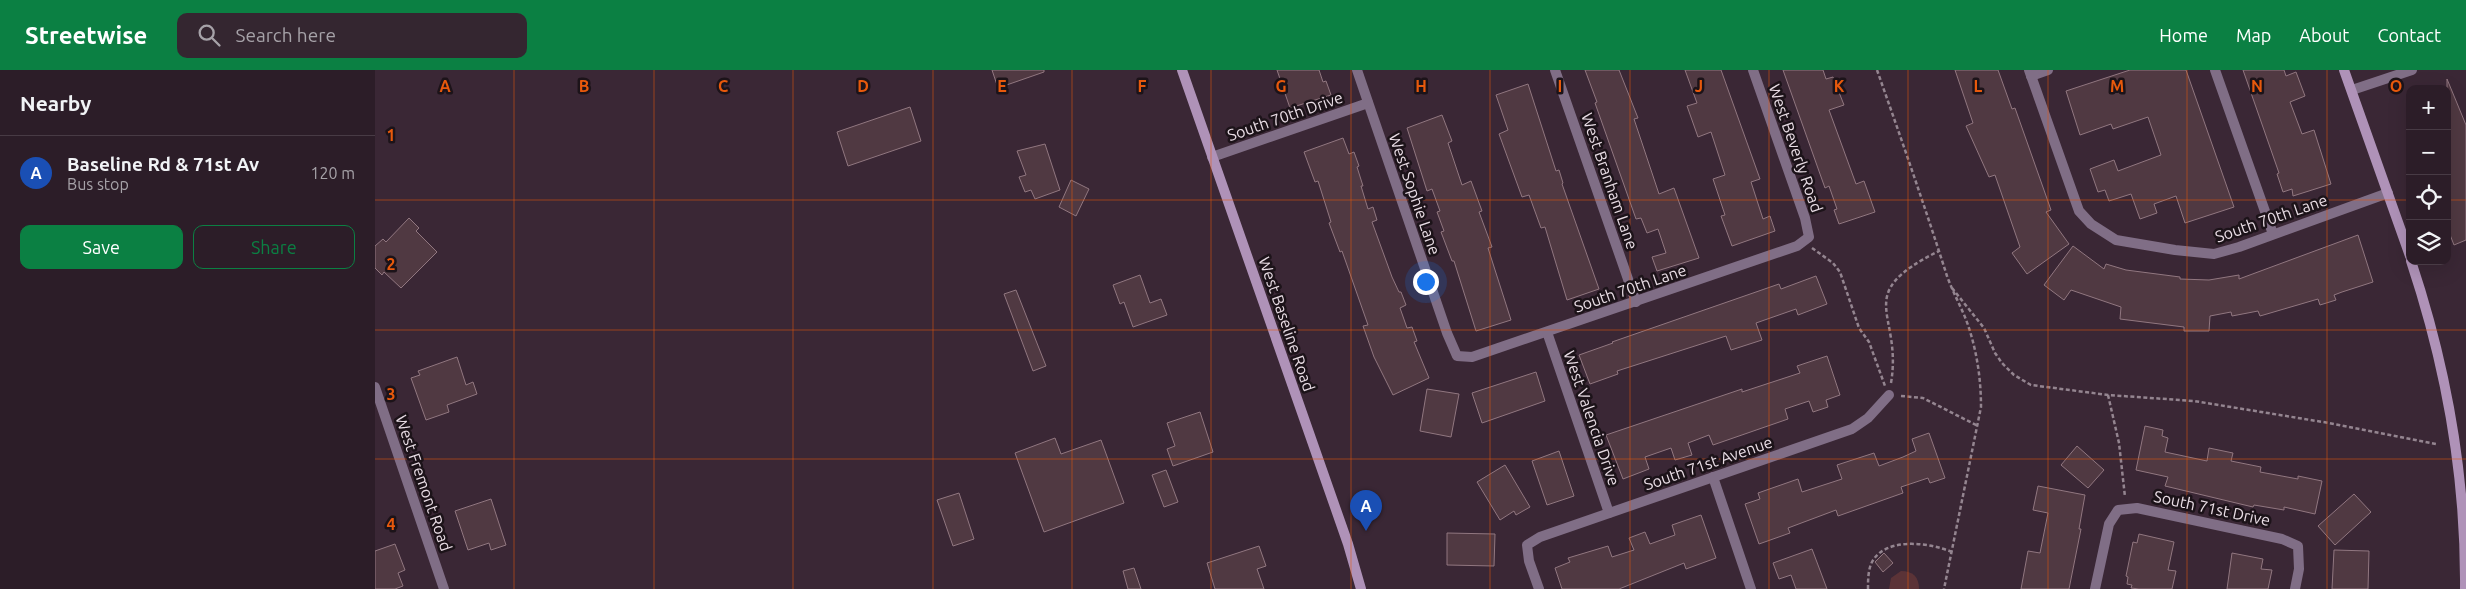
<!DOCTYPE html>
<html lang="en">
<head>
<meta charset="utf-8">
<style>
  body { margin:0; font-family:Ubuntu,sans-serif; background:#342630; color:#f1f3f6 }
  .controls { position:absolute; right:15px; top:15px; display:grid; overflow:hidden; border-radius:10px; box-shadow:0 5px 20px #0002 }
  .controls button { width:45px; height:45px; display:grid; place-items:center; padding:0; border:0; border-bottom:1px solid #483b45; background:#2c1d28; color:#f1f3f6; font:25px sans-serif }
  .you { position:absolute; left:1050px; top:211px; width:18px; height:18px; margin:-12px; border:4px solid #fff; border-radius:50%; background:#1a73e8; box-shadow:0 0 0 8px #1a73e833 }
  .badge { display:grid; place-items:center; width:32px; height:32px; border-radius:50%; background:#0b8043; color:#fff; font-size:16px; font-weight:700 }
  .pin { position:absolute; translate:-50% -41px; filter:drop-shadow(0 1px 2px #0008) }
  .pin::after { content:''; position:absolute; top:26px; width:18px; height:15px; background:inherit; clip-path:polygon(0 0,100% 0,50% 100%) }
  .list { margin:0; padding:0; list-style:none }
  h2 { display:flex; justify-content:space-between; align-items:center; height:65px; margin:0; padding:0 20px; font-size:21px }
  h2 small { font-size:16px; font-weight:400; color:#a6a2a8 }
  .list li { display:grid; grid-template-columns:32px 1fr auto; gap:15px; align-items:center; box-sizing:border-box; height:75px; padding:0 20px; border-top:1px solid #483b45 }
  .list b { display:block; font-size:19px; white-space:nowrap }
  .list p { margin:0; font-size:16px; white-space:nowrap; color:#a6a2a8 }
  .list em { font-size:16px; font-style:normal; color:#a6a2a8 }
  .actions { display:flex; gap:10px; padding:15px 20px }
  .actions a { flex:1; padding:11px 0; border:1px solid #0b8043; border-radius:10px; text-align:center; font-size:18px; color:#0b8043 }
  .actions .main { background:#0b8043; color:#fff }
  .icon { flex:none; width:28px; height:28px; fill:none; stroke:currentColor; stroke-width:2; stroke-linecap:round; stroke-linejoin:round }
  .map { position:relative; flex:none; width:2091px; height:519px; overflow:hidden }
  header { display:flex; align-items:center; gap:30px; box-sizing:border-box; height:70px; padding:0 25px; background:#0b8043; color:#fff }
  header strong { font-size:24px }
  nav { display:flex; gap:28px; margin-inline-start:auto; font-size:18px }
  .search { width:350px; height:45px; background:#342630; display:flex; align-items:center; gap:12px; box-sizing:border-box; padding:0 18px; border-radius:10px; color:#a6a2a8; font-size:19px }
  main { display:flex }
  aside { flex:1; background:#2c1d28 }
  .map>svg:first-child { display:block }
  .green { fill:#5b3337 }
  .building { fill:#503942; stroke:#917780 }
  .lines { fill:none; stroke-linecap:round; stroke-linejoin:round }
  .path { stroke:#948590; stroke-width:2.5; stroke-dasharray:4 2.5; stroke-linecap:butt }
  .street { stroke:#806e86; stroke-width:10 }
  .secondary { stroke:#af92b8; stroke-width:10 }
  .grid { fill:none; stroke:#e8590c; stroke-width:1; stroke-opacity:0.55 }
  .labels { text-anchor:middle; stroke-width:5; stroke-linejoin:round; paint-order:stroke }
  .street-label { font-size:16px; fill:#e9dde5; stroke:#1c1319 }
  .grid-label { font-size:16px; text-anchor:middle; font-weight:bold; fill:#e8590c; stroke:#1c1319; stroke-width:5; stroke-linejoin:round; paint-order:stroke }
</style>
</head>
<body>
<header>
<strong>Streetwise</strong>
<div class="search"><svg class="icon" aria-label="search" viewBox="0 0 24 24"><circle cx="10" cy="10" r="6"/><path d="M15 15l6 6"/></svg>Search here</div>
<nav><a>Home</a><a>Map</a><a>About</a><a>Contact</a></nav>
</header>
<main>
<aside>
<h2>Nearby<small></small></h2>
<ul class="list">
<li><span class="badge" style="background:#1a4fb4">A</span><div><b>Baseline Rd &amp; 71st Av</b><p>Bus stop</p></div><em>120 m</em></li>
</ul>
<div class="actions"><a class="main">Save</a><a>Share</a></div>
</aside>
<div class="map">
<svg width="2091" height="519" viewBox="0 0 2091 519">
  <rect width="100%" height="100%" fill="#3a2735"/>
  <!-- green -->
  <path class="green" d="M1526,501c12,0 18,6 18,18h-30l2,-11z"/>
  <!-- building -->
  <g class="building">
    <polygon points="617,0 669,0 669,2 623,18"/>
    <polygon points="902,0 944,0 948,12 951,11 956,25 915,38"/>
    <polygon points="1210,0 1244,0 1263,48 1259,49 1284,124 1299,118 1324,188 1282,201 1277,187 1291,183 1283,159 1272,163 1266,148 1261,149 1220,33 1222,32"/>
    <polygon points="1310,0 1346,0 1385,109 1376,112 1388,149 1395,146 1400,161 1357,176 1346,146 1350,145 1338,109 1350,105 1336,62 1323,67 1312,36 1322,33"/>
    <polygon points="1408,0 1448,0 1451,9 1458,7 1469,35 1454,40 1481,114 1489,111 1500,142 1464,154 1459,140 1462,139 1454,116 1450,118"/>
    <polygon points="1580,0 1623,0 1637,39 1640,38 1676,140 1671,142 1694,174 1652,204 1637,183 1645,177 1620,105 1614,107 1591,56 1598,53"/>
    <polygon points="1755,0 1811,0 1859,137 1810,153 1801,126 1779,134 1782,143 1765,149 1756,124 1734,131 1730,120 1723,122 1715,99 1739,90 1743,101 1786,85 1773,47 1738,59 1736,54 1705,65 1691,21"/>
    <polygon points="1868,0 1909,0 1911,6 1921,2 1930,26 1915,32 1927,64 1939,60 1956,114 1918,126 1917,119 1908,122 1902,104 1904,103"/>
    <polygon points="2072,9 2091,55 2091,170 2079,175 2072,157"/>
    <polygon points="1153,14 1181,101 1184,100 1188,113 1187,114 1224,219 1192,230 1170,157 1166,158 1154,125 1147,127 1124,64 1133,60 1121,25"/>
    <polygon points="535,37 546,71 473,96 462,62"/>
    <polygon points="1067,45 1077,71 1073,73 1087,115 1096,111 1107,141 1104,142 1117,177 1113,178 1136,250 1101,261 1079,191 1077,191 1066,162 1069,161 1062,142 1065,141 1057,119 1052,121 1032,58"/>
    <polygon points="968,68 974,84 979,82 984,96 982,97 988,116 986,116 993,139 998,137 1002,150 997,152 1017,207 1024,222 1026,222 1031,235 1025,238 1032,258 1037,257 1042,271 1039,272 1054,308 1018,325 999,287 988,256 993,255 967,181 965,182 954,153 956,152 943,111 940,112 929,82"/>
    <polygon points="670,74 685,120 660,129 656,120 650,122 644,107 651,105 642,81"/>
    <polygon points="696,110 714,119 701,146 684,137"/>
    <polygon points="34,148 44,158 41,161 62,182 26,218 9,202 7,205 0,198 0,176 8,169 11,172"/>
    <polygon points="1983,165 1998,212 1967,222 1959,225 1961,230 1945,235 1943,229 1885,246 1883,241 1857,246 1856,242 1835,246 1834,261 1809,261 1809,257 1745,249 1746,237 1696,220 1689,230 1669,215 1698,176 1729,199 1731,194 1751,200 1805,207 1805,209 1834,210 1864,205 1864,209"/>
    <polygon points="765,205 775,233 786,229 792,245 758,257 749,232 745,234 738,215"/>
    <polygon points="1441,206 1452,234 1423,245 1421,239 1381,253 1387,270 1356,280 1351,266 1242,301 1243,304 1215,314 1204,285 1238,273 1237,272 1404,214 1406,219"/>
    <polygon points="641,220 671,296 658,301 629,224"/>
    <polygon points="1452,286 1465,325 1451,330 1453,337 1438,342 1434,331 1410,339 1413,349 1338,375 1334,365 1313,373 1317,385 1300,390 1296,378 1270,387 1274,399 1248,409 1231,365 1367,319 1367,322 1425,303 1422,296"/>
    <polygon points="82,287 91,315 98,312 102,324 72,335 74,342 51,350 36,308 45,305 43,301"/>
    <polygon points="1161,302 1170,331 1107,353 1097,323"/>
    <polygon points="1052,319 1084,324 1076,367 1045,361"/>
    <polygon points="825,342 838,382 798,396 792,379 800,376 792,353"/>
    <polygon points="1770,356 1788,360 1787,366 1793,368 1790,382 1832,391 1834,378 1858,383 1856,391 1886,397 1885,402 1923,409 1923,406 1947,411 1940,444 1909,437 1909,440 1879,435 1878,437 1790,416 1793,407 1761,400"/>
    <polygon points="1554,363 1570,408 1555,413 1553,408 1526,417 1528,423 1463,446 1461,440 1413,458 1415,463 1384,474 1370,434 1385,429 1383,423 1423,409 1427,422 1467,409 1462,395 1499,383 1504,396 1528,387 1541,381 1537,369"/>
    <polygon points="680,368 686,384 726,370 749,433 669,462 640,383"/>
    <polygon points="1702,376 1729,400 1713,418 1686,395"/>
    <polygon points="1184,381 1199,426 1172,435 1157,391"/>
    <polygon points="1130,395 1155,437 1141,445 1139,441 1125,450 1102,412"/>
    <polygon points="791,400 803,432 789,437 777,405"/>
    <polygon points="1663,416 1710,425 1704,459 1706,459 1694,519 1646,519 1653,481 1665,483 1673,443 1658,440"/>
    <polygon points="584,423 599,469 578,476 562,430"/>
    <polygon points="1979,424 1996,442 1960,475 1943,456"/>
    <polygon points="116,429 131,475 116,480 114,473 93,480 80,441"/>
    <polygon points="1326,445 1341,488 1311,499 1309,493 1244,519 1187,519 1180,498 1195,492 1193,488 1233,476 1237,487 1259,480 1254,468 1270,462 1275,474 1300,465 1297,455"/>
    <polygon points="1072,463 1120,464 1119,496 1072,495"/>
    <polygon points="1764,464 1799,472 1793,500 1801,501 1797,519 1764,519 1756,518 1757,515 1752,514 1753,507 1751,506 1758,472 1762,473"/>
    <polygon points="20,474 30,500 23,503 28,516 20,519 0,519 0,481"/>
    <polygon points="884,476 891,496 882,499 889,519 840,519 832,493"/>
    <polygon points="1437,479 1452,519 1421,519 1416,505 1404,509 1398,493"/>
    <polygon points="1959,480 1994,481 1993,519 1957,519"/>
    <polygon points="1509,483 1518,493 1508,502 1500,492"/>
    <polygon points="1857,483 1888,489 1886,499 1897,500 1893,519 1852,519"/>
    <polygon points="759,498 766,519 753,519 748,501"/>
  </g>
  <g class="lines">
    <!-- path -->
    <g class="path">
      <path d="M1502,0c24,68 48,137 70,206 6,17 15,32 21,49 9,27 13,54 13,82l-37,182"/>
      <polyline points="1437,178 1458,193 1465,202 1484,258 1494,272 1510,316"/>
      <polyline points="1577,218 1609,258 1620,283 1627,293 1639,305 1656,315 1733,325 1819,331 1954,353 2061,374"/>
      <path d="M1516,313c12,-71 -41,-88 48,-132"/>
      <polyline points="1733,325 1744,373 1750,427"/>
      <polyline points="1526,326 1548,328 1603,356"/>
      <path d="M1493,519c0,-9 0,-19 4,-27 14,-26 59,-19 80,-10"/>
    </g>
    <!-- street -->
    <g class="street">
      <polyline points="982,0 1072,263 1082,286 1097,287 1422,176 1434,167 1430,148 1378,0"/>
      <polyline points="1180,0 1261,232"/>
      <polyline points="1654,0 1704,141 1716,154 1741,170 1800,180 1839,184 1864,177 2013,123"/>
      <polyline points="1840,0 1898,164"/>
      <polyline points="1656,6 1673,0"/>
      <polyline points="1977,20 2037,0"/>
      <polyline points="837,87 993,33"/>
      <polyline points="1172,262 1234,443"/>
      <polyline points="0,317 69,519"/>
      <polyline points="1338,407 1376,519"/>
      <polyline points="1164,519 1154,491 1152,475 1165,467 1477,359 1493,348 1514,325"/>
      <polyline points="1720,519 1734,454 1743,440 1762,438 1907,469 1923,476 1924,499 1920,519"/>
    </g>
    <!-- secondary -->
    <g class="secondary">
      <polyline points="807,0 973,474 986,519"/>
      <polyline points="1969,0 2035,186"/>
      <path d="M2036,191c35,105 55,217 54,328"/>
    </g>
  </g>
  <!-- grid -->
  <path class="grid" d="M139,0v519M279,0v519M418,0v519M558,0v519M697,0v519M836,0v519M976,0v519M1115,0v519M1255,0v519M1394,0v519M1533,0v519M1673,0v519M1812,0v519M1952,0v519M0,130h2035M2072,130h19M0,260h2091M0,389h2091"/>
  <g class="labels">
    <!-- street labels -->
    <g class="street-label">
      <text transform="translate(910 46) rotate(-19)" y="6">South 70th Drive</text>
      <text transform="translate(1421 78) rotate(71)" y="6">West Beverly Road</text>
      <text transform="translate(1235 111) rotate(71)" y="6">West Branham Lane</text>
      <text transform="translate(1040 124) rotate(71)" y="6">West Sophie Lane</text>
      <text transform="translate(1896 148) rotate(-19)" y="6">South 70th Lane</text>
      <text transform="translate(1255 218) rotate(-19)" y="6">South 70th Lane</text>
      <text transform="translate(912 254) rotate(71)" y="6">West Baseline Road</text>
      <text transform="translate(1217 348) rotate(71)" y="6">West Valencia Drive</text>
      <text transform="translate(1333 393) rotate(-19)" y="6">South 71st Avenue</text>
      <text transform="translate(49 413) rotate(71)" y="6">West Fremont Road</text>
      <text transform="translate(1837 438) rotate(12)" y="6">South 71st Drive</text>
    </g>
  </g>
  <g class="grid-label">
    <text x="70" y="22">A</text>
    <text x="209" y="22">B</text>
    <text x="348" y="22">C</text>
    <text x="488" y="22">D</text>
    <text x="627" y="22">E</text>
    <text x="767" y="22">F</text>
    <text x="906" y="22">G</text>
    <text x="1046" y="22">H</text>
    <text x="1185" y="22">I</text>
    <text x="1324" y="22">J</text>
    <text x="1464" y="22">K</text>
    <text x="1603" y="22">L</text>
    <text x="1742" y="22">M</text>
    <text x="1882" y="22">N</text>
    <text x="2021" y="22">O</text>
    <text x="16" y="71">1</text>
    <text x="16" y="200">2</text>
    <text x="16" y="330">3</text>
    <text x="16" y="460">4</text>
  </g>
</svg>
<div class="controls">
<button>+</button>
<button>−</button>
<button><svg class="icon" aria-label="locate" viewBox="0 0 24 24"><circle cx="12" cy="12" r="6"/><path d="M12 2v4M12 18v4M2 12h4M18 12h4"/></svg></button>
<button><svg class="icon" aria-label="layers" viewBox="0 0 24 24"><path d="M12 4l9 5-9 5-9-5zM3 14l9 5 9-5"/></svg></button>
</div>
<div class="you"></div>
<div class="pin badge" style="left:991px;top:461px;background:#1a4fb4">A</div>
</div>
</main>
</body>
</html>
